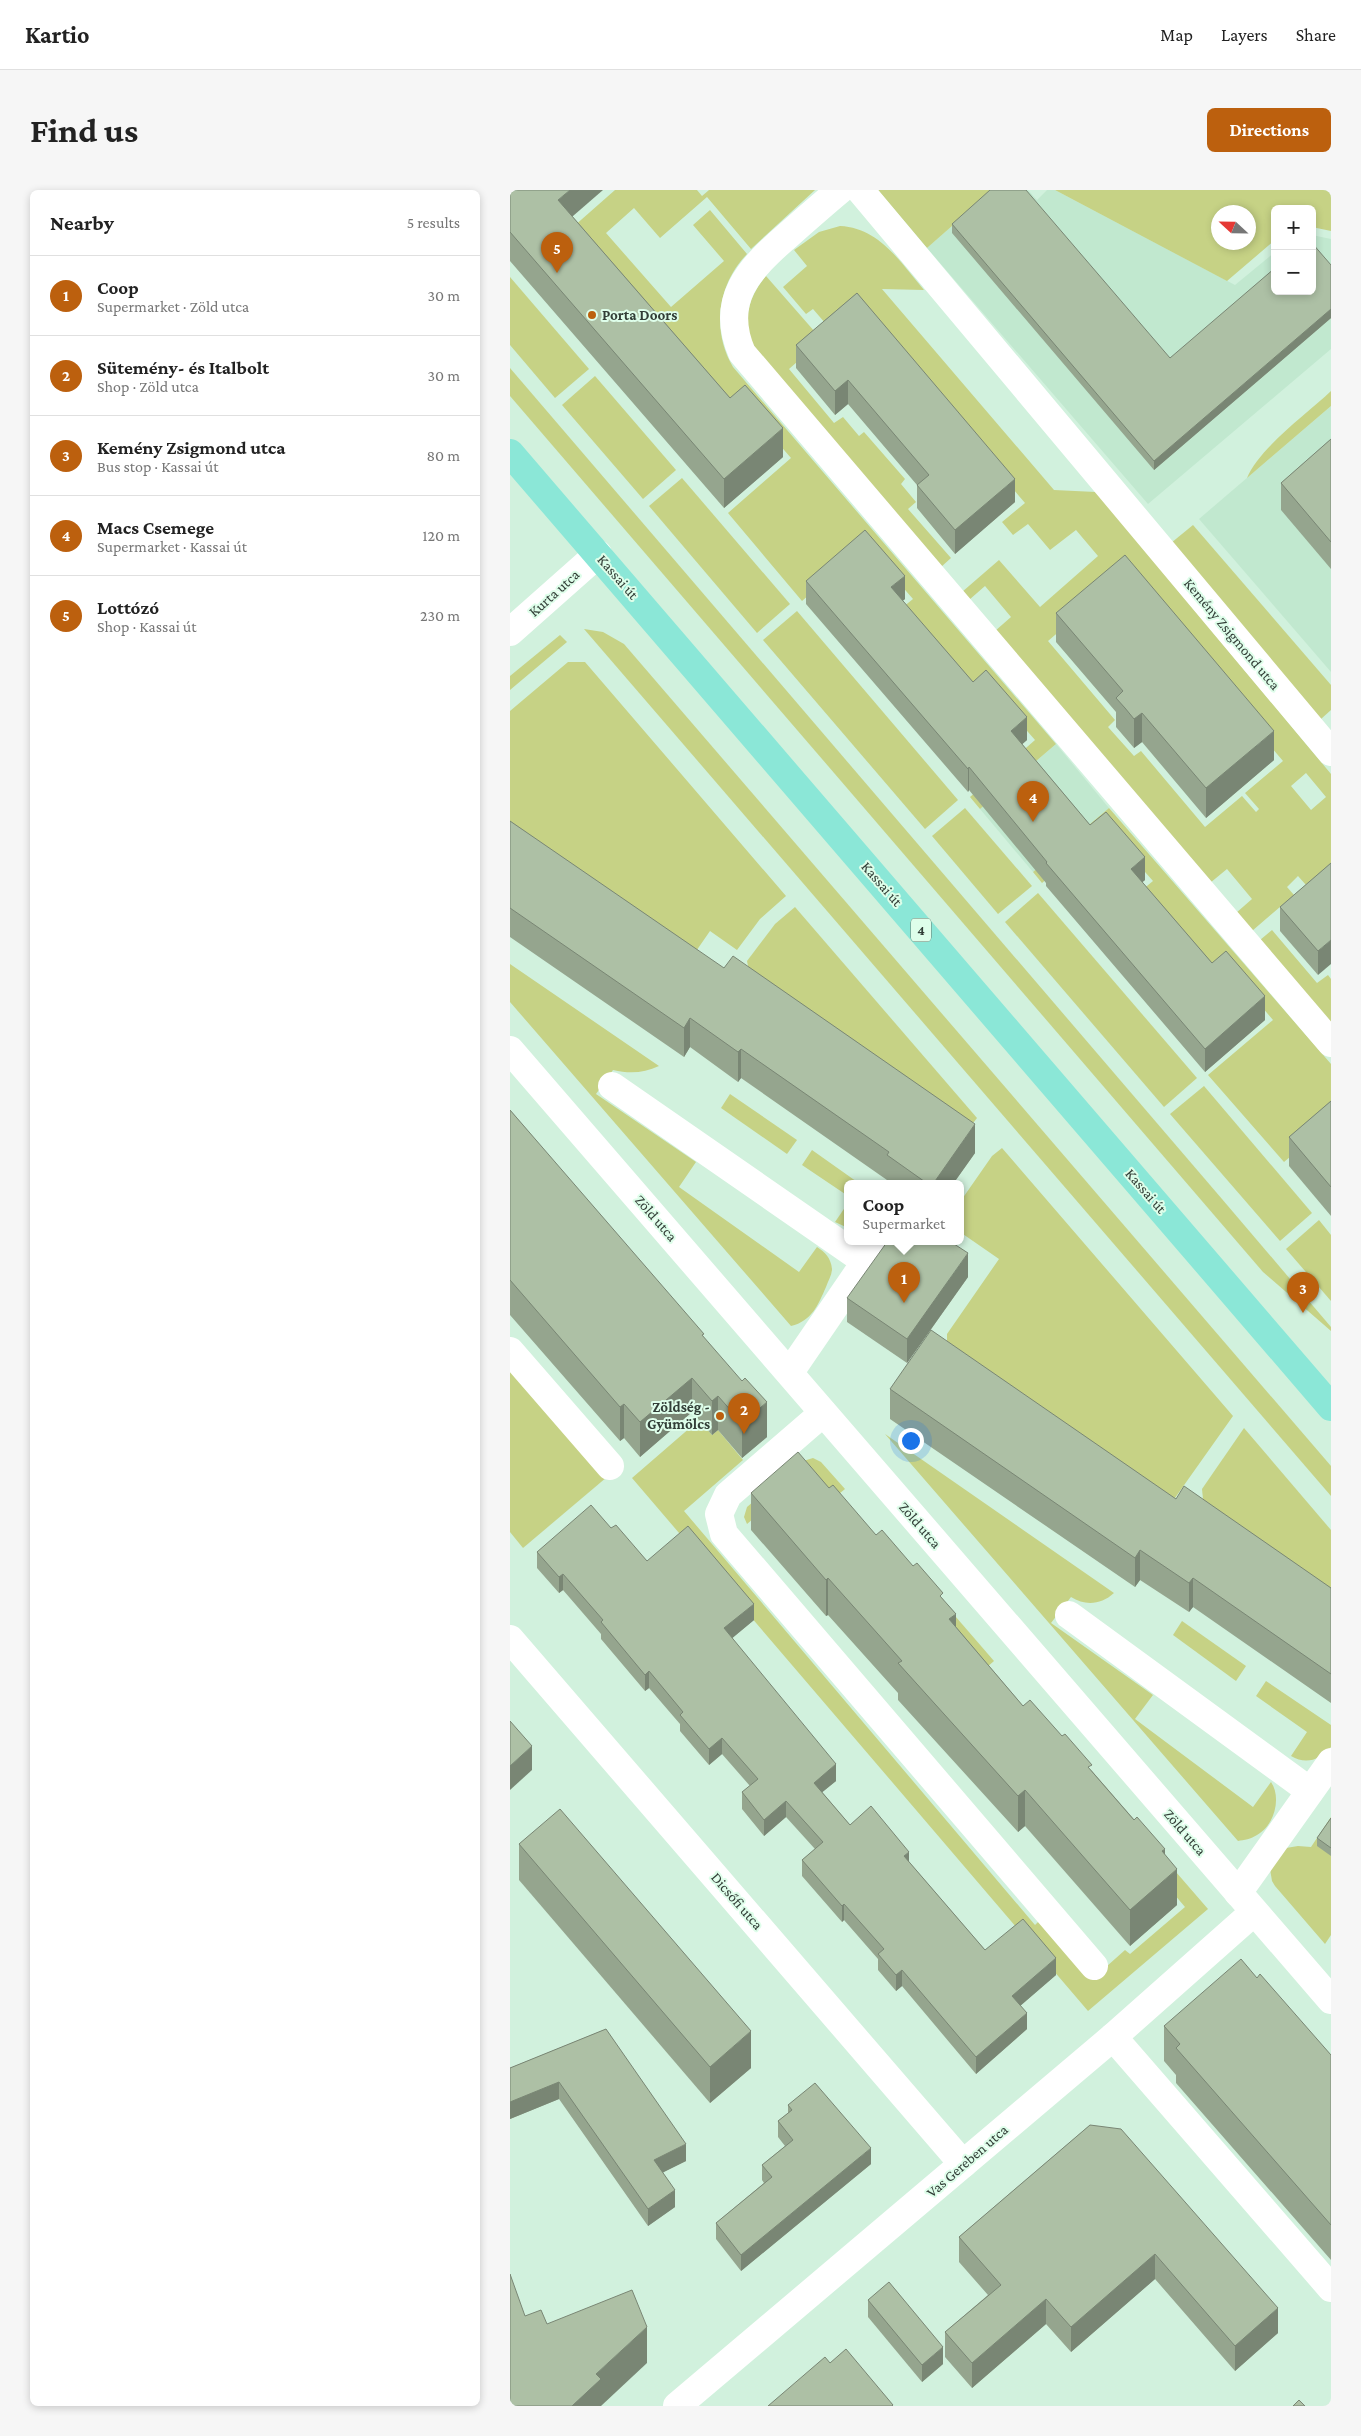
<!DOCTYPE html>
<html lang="en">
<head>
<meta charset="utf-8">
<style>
  body { margin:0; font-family:"Crimson Pro",serif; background:#f6f6f6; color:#222 }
  .controls { position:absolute; right:15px; top:15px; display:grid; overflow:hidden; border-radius:8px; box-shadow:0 2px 8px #0003 }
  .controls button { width:45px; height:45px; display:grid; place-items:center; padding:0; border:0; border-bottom:1px solid #e0e0e0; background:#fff; color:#222; font:25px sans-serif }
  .compass { position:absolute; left:701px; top:15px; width:45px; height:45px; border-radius:50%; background:#fff; box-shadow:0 2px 8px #0003; rotate:292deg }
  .you { position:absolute; left:400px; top:1250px; width:18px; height:18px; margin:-12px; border:4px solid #fff; border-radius:50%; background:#1a73e8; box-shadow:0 0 0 8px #1a73e833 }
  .badge { display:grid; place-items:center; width:32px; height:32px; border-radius:50%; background:#bc600e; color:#fff; font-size:16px; font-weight:700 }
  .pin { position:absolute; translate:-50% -41px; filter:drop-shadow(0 1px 2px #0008) }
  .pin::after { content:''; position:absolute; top:26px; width:18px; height:15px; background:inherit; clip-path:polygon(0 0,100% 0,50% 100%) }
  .popup { position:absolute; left:334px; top:990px; width:120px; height:65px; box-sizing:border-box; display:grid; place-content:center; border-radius:8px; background:#fff; filter:drop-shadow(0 1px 4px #0005); font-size:16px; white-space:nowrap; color:#767676 }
  .popup b { font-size:19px; color:#222 }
  .popup::after { content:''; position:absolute; left:50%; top:100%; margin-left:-10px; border:10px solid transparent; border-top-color:#fff }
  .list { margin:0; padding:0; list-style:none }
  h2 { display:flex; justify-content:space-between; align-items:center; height:65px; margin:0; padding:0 20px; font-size:21px }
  h2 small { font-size:16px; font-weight:400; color:#767676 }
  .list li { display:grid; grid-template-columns:32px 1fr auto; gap:15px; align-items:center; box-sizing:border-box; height:80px; padding:0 20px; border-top:1px solid #e0e0e0 }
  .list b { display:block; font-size:19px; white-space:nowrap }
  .list p { margin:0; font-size:16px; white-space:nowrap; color:#767676 }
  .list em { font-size:16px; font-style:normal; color:#767676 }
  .map { position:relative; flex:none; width:821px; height:2216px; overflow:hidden; border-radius:8px }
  header { display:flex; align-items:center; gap:30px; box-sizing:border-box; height:70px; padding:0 25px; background:#fff; border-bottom:1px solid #e0e0e0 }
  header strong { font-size:24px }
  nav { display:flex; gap:28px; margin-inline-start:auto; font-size:18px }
  .intro { display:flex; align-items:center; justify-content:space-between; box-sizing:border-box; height:120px; padding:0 30px }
  h1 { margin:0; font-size:35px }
  .button { padding:12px 22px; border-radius:8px; background:#bc600e; color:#fff; font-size:18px; font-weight:700 }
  main { display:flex; gap:30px; padding:0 30px }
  aside { flex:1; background:#fff; border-radius:8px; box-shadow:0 2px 8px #0003 }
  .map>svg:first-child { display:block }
  .built { fill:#c1e8cf }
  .green { fill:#c6d285; fill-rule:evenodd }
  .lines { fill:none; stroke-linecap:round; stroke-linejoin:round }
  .minor { stroke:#fff; stroke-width:28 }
  .major { stroke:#8be7d7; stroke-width:28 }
  .wall { fill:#95a58e }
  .shaded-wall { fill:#798674 }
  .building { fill:#adc0a5; stroke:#798674 }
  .poi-dot { fill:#bc600e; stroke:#defeea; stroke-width:2 }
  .labels { text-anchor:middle; stroke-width:4; stroke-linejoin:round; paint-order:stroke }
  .shield { fill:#defeea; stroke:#66786d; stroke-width:1 }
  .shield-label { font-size:14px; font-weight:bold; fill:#323e37 }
  .poi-label { font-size:15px; font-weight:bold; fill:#323e37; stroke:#defeea; text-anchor:start }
  .street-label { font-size:15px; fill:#323e37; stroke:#defeea }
</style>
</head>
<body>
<header>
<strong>Kartio</strong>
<nav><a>Map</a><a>Layers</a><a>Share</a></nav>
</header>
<div class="intro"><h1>Find us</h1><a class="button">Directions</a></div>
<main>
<aside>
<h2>Nearby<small>5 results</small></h2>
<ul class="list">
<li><span class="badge">1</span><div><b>Coop</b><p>Supermarket · Zöld utca</p></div><em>30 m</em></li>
<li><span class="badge">2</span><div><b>Sütemény- és Italbolt</b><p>Shop · Zöld utca</p></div><em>30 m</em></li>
<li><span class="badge">3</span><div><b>Kemény Zsigmond utca</b><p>Bus stop · Kassai út</p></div><em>80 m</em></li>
<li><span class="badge">4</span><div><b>Macs Csemege</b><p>Supermarket · Kassai út</p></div><em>120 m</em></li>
<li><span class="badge">5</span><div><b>Lottózó</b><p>Shop · Kassai út</p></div><em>230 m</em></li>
</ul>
</aside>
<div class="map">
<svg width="821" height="2216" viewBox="0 0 821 2216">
  <rect width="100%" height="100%" fill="#d1f1dd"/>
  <!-- built -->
  <g class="built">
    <polygon points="483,0 518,0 527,10 537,0 545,0 725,95 765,62 765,101 802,101 802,45 821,49 821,159 638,314 417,58"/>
    <polygon points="821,216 821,482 689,329"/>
    <polygon points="546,554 599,618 523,682 470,619"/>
  </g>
  <!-- green -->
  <g class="green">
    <path d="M105,0h82l5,6 7,-6h106l-64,59 -44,-52 -47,41 -26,-30 -28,25 65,74 53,-46 -31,-36 17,-15 37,44c-29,30 -36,76 -14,113l323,377 -76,65 -10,-12 65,-57 -48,-55 -10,8 -74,-86 10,-8 -47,-54 -64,56 -74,-88 63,-55 -44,-51 -11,8 -163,-188z"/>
    <polygon points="368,0 483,0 417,58"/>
    <path d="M545,0h276v41l-19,-4v-18h-37v31l-48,41zM738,22v30h-30v-30z"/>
    <path d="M330,36c40,2 61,37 84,64l-42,-1 172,201 42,2 235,282v105l-17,15 -16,-18 -11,11 7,8 -42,36 -16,-18 16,-14 -25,-30 -17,14 -215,-252 16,-14 -26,-31 -16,14 -7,-8 37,-32 41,47 58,-51 -22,-26 -26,20 -22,-26 -15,11 -11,-13 23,-19 -167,-194 -26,22 -19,-22 -7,5 -23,-27 24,-21 -13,-16 25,-18zM615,385l158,186 -38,32 14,16 -3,3 -14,-16 -37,31 -64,-76 -7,5 -26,-29 7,-7 -67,-79zM796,583l20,24 -15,13 -20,-24z"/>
    <path d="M256,86l56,64 -33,29 45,54 9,-6 16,19 5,-4 41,47 -4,5 15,18 -8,7 43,49 -10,9 -190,-224c-8,-25 -2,-47 15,-67z"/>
    <polygon points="0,87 79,179 45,208 0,155"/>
    <polygon points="0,178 712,1009 821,1137 821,1141 753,1082 0,206"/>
    <polygon points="85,186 166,280 133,309 52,215"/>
    <path d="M821,201v15l-84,72c12,-30 61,-65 84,-87z"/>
    <polygon points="172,288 280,414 247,443 139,316"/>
    <polygon points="683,335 821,495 821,520 811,529 661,353"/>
    <polygon points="287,421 448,610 415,639 253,450"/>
    <polygon points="74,439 93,442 114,454 821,1276 821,1306"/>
    <polygon points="50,445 57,452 0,500 0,486"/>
    <polygon points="58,472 75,472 276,706 250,729 227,760 200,741 182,767 0,640 0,521"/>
    <polygon points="455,618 522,696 488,724 422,646"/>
    <polygon points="599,618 821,874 821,932 774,972 698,885 763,830 717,776 705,786 632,700 643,691 596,638 532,693 523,682"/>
    <polygon points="528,703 687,888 654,917 495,732"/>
    <polygon points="285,717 467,928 460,937 240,786 237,771 265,734"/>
    <polygon points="762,740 807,793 818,785 821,789 821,833 750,750"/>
    <path d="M0,774l149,102c-15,7 -29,8 -46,4l-17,24 100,68 -17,25 120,85 18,-25c8,5 14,11 15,22 0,6 -4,12 -6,18 -8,18 -14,34 -35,39l-281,-324z"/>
    <polygon points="694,896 802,1023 770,1051 660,924"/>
    <polygon points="220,904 287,950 277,964 211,918"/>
    <polygon points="492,958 723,1226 660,1315 437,1159 437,1144 489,1069 450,1042 450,1012 482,966"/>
    <polygon points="302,960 350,994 338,994 338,1006 292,975"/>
    <polygon points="338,1013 338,1038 325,1032"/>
    <polygon points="809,1030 821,1045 821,1111 776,1059"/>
    <polygon points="0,1175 97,1287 13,1358 0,1342"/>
    <polygon points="189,1230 202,1245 208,1240 233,1270 174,1321 525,1735 532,1728 587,1785 615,1760 620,1764 675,1717 658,1697 640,1652 698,1719 578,1821 122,1288"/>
    <polygon points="734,1238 821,1340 821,1408 694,1319 692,1299"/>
    <path d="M375,1244l229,159c-13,12 -29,13 -43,4l-20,26 102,72 -18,24 118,88 18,-25c11,16 3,44 -14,53 -6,4 -13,5 -19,6z"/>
    <polygon points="303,1268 311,1272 335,1299 312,1318 288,1291 237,1334 234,1327 237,1317 290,1272"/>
    <polygon points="420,1397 484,1471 461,1491"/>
    <polygon points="672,1431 736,1476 726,1491 663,1445"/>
    <path d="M756,1491l65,44v22c-11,13 -25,18 -40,9l16,-24 -51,-36z"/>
    <polygon points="821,1627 821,1745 815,1754 765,1696 762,1691 760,1679 776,1658 788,1656 801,1657"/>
  </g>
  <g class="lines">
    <!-- minor -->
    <g class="minor">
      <path d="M330,0c-18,15 -35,30 -53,46 -38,33 -68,64 -45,117l589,690"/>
      <polyline points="350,0 821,562"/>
      <polyline points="0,442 88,364"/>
      <polyline points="0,860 821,1810"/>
      <polyline points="102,896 356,1072"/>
      <polyline points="0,1161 100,1276"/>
      <polyline points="280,1182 369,1052"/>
      <polyline points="313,1223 218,1305 209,1324 214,1344 584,1776"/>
      <polyline points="559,1425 800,1601"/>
      <polyline points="0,1449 453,1974"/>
      <polyline points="728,1703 821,1572"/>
      <polyline points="603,1847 821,2098"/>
      <polyline points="167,2216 603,1847 744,1722"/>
    </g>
    <!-- major -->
    <polyline class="major" points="0,263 821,1217"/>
  </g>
  <!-- wall -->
  <g class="wall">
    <polygon points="0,0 63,27 220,208 273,267 214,318 0,71"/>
    <polygon points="442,34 660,168 821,75 821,128 644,280 442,43"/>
    <polygon points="347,103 505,312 445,364 407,318 407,295 338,214 325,225 286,178 286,155"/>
    <polygon points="821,249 821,379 771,320 771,293"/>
    <polygon points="296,391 395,409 392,411 463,492 517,550 512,554 580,635 635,690 632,692 702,773 755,830 695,882 536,696 536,693 459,600 458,602 296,414"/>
    <polygon points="546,423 764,570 696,628 632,552 624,558 606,537 606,522 546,452"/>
    <polygon points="0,631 465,963 443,994 377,994 377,990 231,888 228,892 180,857 174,867 0,747"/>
    <polygon points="821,673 808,785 770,741 770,717"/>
    <polygon points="821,911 821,1026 779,976 779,947"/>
    <polygon points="0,920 194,1148 257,1247 232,1268 208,1240 202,1245 182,1222 130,1267 114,1248 110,1251 0,1125"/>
    <polygon points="458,1087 397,1173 337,1132 337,1108"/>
    <polygon points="380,1199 666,1309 821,1398 821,1513 683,1417 679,1422 630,1390 625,1397 380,1229"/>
    <polygon points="319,1298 366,1345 433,1409 446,1437 513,1516 582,1581 655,1665 667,1715 620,1756 515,1636 508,1642 388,1510 388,1503 318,1425 316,1426 241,1340 241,1303"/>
    <polygon points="101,1338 137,1371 244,1430 222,1448 326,1591 312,1602 340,1635 399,1672 475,1760 546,1785 510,1816 517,1839 466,1884 392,1796 386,1801 368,1780 368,1769 334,1730 332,1732 292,1686 292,1670 305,1659 276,1627 254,1646 232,1619 232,1602 240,1596 212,1564 199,1575 170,1541 170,1534 139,1498 135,1501 91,1449 91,1444 53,1400 49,1403 27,1378 27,1362"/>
    <polygon points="821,1628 821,1666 807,1656 807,1648"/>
    <polygon points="9,1654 241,1878 200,1913 9,1690"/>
    <polygon points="747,1788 821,1865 821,2070 666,1893 666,1885 654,1871 654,1836"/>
    <polygon points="96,1839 176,1971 153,1982 165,2017 138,2036 49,1909 0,1929 0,1878"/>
    <polygon points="278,1915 361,1974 231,2081 206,2049 206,2033 254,1993 252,1990 252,1975 275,1956 268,1947 268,1931 278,1923"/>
    <polygon points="580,1935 768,2143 725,2181 645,2089 561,2162 536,2134 462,2198 435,2167 435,2142 478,2105 449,2072 449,2047"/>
    <polygon points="358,2110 433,2174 412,2192 358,2127"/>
  </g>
  <!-- shaded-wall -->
  <g class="shaded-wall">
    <polygon points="60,0 93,0 48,39 48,10"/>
    <polygon points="821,119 821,128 644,280 644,271"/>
    <polygon points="338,190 338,214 325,225 325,201"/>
    <polygon points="273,238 273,267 214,318 214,289"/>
    <polygon points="505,289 505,312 445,364 445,340"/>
    <polygon points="395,386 395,409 381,420 381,397"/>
    <polygon points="632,523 632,552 624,558 624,529"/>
    <polygon points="517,527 517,550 501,564 501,541"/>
    <polygon points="764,541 764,570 696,628 696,598"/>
    <polygon points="459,577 459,600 458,602 458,579"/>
    <polygon points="635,667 635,690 621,702 621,679"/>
    <polygon points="821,750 821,774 808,785 808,761"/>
    <polygon points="755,806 755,830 695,882 695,859"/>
    <polygon points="180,828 180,857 174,867 174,838"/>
    <polygon points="231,859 231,888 228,892 228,862"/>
    <polygon points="465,934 465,963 443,994 423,994"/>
    <polygon points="458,1063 458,1087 397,1173 397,1149"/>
    <polygon points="182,1188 182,1222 130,1267 130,1232"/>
    <polygon points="208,1206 208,1240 202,1245 202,1211"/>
    <polygon points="257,1212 257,1247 232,1268 232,1233"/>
    <polygon points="114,1214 114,1248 110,1251 110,1217"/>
    <polygon points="630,1360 630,1390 625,1397 625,1368"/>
    <polygon points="53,1384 53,1400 49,1403 49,1387"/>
    <polygon points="318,1388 318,1425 316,1426 316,1390"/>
    <polygon points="683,1388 683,1417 679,1422 679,1393"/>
    <polygon points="244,1414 244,1430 214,1455 214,1438"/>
    <polygon points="446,1424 446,1460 439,1429"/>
    <polygon points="139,1481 139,1498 135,1501 135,1485"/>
    <polygon points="212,1548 212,1564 199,1575 199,1559"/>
    <polygon points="22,1556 22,1580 0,1600 0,1576"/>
    <polygon points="326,1574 326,1591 304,1609 304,1593"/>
    <polygon points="515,1600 515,1636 508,1642 508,1606"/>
    <polygon points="276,1611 276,1627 254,1646 254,1630"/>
    <polygon points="655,1659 655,1690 667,1679 667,1715 620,1756 620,1720 652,1661"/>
    <polygon points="399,1662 399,1678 394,1666"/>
    <polygon points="334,1714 334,1730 332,1732 332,1716"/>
    <polygon points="546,1768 546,1785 502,1823 502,1806"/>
    <polygon points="392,1780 392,1796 386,1801 386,1785"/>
    <polygon points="517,1823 517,1839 466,1884 466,1867"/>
    <polygon points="241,1841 241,1878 200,1913 200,1877"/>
    <polygon points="49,1892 49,1909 0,1929 0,1912"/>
    <polygon points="176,1954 176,1971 144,1987 144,1970"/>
    <polygon points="361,1958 361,1974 231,2081 231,2065"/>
    <polygon points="165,2000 165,2017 138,2036 138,2019"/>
    <polygon points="645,2064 645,2089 561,2162 561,2137"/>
    <polygon points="536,2109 536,2134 462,2198 462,2173"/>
    <polygon points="768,2118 768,2143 725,2181 725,2156"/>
    <polygon points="137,2137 137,2173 91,2216 62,2216 86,2184"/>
    <polygon points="433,2157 433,2174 412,2192 412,2175"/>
  </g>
  <!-- building -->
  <g class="building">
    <polygon points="0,0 60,0 48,10 220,208 235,195 273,238 214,289 0,42"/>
    <polygon points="480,0 516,0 660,168 765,78 765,101 802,101 802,53 821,75 821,119 644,271 442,34"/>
    <polygon points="347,103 505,289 445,340 407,295 419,285 338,190 325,201 286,155"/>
    <polygon points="821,249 821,352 771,293"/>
    <polygon points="355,340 395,386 381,397 463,492 476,480 517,527 501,541 580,635 596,622 635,667 621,679 702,773 716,761 755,806 695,859 536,673 537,672 459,577 458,579 296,391"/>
    <polygon points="615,365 764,541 696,598 632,523 624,529 615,518 606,508 613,501 546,423"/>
    <polygon points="0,631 214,778 223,766 465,934 423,994 418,994 377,965 379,962 231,859 228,862 180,828 174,838 0,718"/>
    <polygon points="821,673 821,750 808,761 770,717"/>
    <polygon points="821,911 821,997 779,947"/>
    <polygon points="0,920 194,1144 192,1145 232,1191 235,1188 257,1212 232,1233 208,1206 202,1211 182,1188 130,1232 114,1214 110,1217 0,1090"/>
    <polygon points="377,1052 441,1052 458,1063 397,1149 337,1108"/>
    <polygon points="421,1140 666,1309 674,1296 821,1398 821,1484 683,1388 679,1393 630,1360 625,1368 380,1199"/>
    <polygon points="288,1262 319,1298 323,1295 366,1345 372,1340 403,1376 407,1373 433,1403 430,1406 446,1424 439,1429 513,1516 520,1510 552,1546 555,1544 582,1575 578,1577 624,1630 627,1627 655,1659 652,1661 667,1679 620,1720 515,1600 508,1606 388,1473 392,1471 318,1388 316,1390 241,1303"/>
    <polygon points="81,1315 101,1338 106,1335 137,1371 178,1336 244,1414 214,1438 326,1574 304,1593 340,1635 361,1616 399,1662 394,1666 475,1760 513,1729 546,1768 502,1806 517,1823 466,1867 392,1780 386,1785 368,1764 374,1759 334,1714 332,1716 292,1670 313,1652 276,1611 254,1630 232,1602 248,1589 212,1548 199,1559 170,1525 173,1522 139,1481 135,1485 91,1432 93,1430 53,1384 49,1387 27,1362"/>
    <polygon points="0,1531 22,1556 0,1576"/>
    <polygon points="50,1619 241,1841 200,1877 9,1654"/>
    <polygon points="821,1628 821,1658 807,1648"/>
    <polygon points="731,1769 747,1788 750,1784 821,1865 821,2035 666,1858 670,1854 654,1836"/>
    <polygon points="96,1839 176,1954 144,1970 165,2000 138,2019 49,1892 0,1912 0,1878"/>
    <polygon points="305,1893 361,1958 231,2065 206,2033 262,1987 252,1975 283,1950 268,1931 282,1920 278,1915"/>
    <polygon points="580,1935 611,1939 768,2118 725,2156 645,2064 561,2137 536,2109 462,2173 435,2142 491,2095 449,2047"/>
    <polygon points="0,2084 15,2126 31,2120 37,2134 122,2100 137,2137 86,2184 91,2189 62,2216 0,2216"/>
    <polygon points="379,2092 433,2157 412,2175 358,2110"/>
    <polygon points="336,2159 383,2215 382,2216 258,2216 315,2167 320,2173"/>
    <polygon points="789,2210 795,2216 783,2216"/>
  </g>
  <!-- markers -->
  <g class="poi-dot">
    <circle cx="82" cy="125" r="5"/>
    <circle cx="210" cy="1226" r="5"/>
  </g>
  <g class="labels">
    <!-- shield labels -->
    <rect class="shield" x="401" y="728.5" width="20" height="23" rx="4"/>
    <g class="shield-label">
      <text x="411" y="745">4</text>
    </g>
    <!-- poi labels -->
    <g class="poi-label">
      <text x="92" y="130">Porta Doors</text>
      <text x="200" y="1222" text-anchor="end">Zöldség -<tspan x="200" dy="17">Gyümölcs</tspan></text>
    </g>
    <!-- street labels -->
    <g class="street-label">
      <text transform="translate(108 387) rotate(49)" y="5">Kassai út</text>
      <text transform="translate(44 403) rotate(-42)" y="5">Kurta utca</text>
      <text transform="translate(722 444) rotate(50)" y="5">Kemény Zsigmond utca</text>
      <text transform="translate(372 694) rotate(49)" y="5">Kassai út</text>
      <text transform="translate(636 1001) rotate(49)" y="5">Kassai út</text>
      <text transform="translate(146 1028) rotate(49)" y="5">Zöld utca</text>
      <text transform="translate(410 1335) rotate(49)" y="5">Zöld utca</text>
      <text transform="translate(675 1642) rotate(49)" y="5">Zöld utca</text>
      <text transform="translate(227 1711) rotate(49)" y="5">Dicsőfi utca</text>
      <text transform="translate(457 1971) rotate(-41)" y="5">Vas Gereben utca</text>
    </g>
  </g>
</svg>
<div class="controls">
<button>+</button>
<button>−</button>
</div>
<svg class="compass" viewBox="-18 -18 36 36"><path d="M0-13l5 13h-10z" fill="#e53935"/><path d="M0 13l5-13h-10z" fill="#767676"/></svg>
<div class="you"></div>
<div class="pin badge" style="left:394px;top:1113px">1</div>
<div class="popup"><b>Coop</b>Supermarket</div>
<div class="pin badge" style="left:234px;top:1244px">2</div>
<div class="pin badge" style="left:793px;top:1123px">3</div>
<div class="pin badge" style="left:523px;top:632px">4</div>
<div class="pin badge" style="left:47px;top:83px">5</div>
</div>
</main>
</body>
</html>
